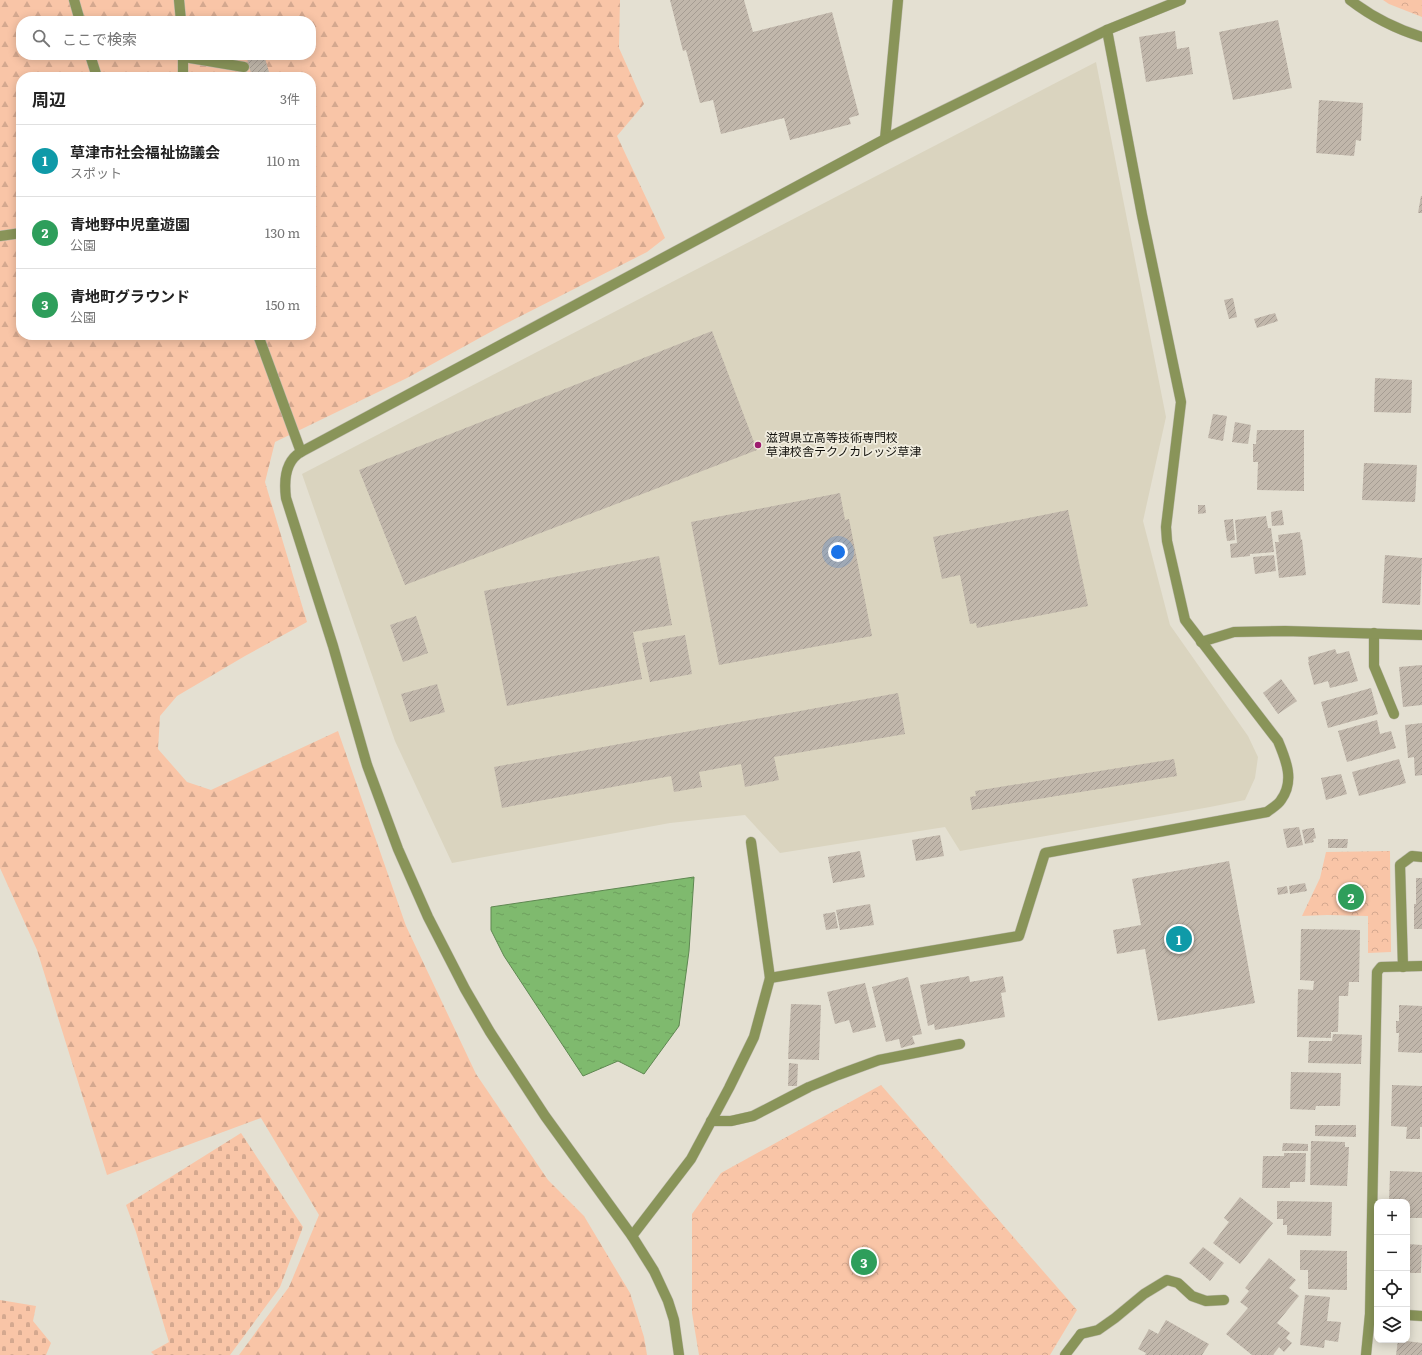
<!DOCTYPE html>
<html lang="ja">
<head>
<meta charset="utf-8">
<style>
  body { margin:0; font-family:Literata,"Noto Sans JP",serif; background:#f2f2f2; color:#222 }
  .controls { position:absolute; right:12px; bottom:12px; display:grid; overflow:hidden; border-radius:8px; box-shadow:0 2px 10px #0003 }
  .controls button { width:36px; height:36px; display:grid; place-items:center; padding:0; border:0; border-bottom:1px solid #e0e0e0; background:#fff; color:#222; font:20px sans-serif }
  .you { position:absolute; left:838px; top:552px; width:14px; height:14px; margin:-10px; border:3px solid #fff; border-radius:50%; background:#1a73e8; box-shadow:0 0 0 6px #1a73e833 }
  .badge { display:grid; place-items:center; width:26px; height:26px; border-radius:50%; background:#ea580c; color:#fff; font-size:13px; font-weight:700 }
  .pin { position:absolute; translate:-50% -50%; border:2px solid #fff; box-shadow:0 1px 4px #0006 }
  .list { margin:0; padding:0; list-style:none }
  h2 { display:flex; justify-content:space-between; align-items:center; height:52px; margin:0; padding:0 16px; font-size:17px }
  h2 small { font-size:13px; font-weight:400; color:#767676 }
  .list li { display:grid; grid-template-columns:26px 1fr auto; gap:12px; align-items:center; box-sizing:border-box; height:72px; padding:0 16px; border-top:1px solid #e0e0e0 }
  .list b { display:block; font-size:15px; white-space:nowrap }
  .list p { margin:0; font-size:13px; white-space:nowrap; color:#767676 }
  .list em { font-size:13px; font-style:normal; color:#767676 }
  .icon { flex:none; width:22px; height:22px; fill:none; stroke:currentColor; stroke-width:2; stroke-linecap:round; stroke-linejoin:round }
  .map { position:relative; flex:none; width:1422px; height:1355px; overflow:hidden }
  .search { position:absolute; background:#fff; box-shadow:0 2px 10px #0003; left:16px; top:16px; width:300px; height:44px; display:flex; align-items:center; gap:10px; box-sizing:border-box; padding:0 14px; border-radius:16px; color:#767676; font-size:15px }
  .panel { position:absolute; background:#fff; box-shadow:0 2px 10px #0003; left:16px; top:72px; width:300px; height:268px; border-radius:16px }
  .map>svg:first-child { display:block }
  .built { fill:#dad4bf }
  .forest { fill:url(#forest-firs); fill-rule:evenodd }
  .cemetery { fill:url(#cemetery-stones) }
  .park { fill:url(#park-crowns) }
  .water { fill:url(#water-ripples); stroke:#5e8751 }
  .building { fill:url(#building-hatch) }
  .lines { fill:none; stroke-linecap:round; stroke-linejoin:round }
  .service-casing { stroke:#bebbae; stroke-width:11 }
  .minor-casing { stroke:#bebbae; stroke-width:11 }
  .service { stroke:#899459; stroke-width:10 }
  .minor { stroke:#899459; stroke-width:10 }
  .poi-dot { fill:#9d1c6f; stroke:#f1eddf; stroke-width:1.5 }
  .labels { text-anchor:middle; stroke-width:3.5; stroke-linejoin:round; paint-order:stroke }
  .poi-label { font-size:12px; fill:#12110c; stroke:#f1eddf; text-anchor:start }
</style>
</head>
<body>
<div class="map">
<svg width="1422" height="1355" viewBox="0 0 1422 1355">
  <defs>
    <pattern id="forest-firs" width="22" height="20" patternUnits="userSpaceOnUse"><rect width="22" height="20" fill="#f9c5a7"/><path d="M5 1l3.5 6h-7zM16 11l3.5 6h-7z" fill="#d4a88f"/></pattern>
    <pattern id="cemetery-stones" width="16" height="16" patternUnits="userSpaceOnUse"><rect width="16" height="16" fill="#f9c5a7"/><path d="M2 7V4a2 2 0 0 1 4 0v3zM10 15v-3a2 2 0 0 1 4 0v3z" fill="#d4a88f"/></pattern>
    <pattern id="park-crowns" width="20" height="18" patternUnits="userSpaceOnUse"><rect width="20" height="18" fill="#f9c5a7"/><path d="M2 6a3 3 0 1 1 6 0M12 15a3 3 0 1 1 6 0" fill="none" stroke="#d4a88f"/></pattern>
    <pattern id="water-ripples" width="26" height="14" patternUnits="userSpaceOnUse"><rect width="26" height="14" fill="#7fba6e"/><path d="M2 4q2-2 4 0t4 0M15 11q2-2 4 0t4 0" fill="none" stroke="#6d9f5e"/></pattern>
    <pattern id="building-hatch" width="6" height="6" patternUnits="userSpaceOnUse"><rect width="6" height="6" fill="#c1b7ab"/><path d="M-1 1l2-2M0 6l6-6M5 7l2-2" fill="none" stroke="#a59c92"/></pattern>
  </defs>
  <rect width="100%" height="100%" fill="#e4e0d2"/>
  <!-- built -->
  <polygon class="built" points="1096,62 1166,417 1143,521 1170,625 1248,736 1258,757 1255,778 1245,800 1210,807 960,851 945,827 780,853 745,815 670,823 452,863 395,741 302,474"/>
  <!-- forest -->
  <path class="forest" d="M0,0h620l-1,48 25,56 -27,32 48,102 -18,14 -142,72 -98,54 -132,64 -10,40 42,140 -62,34 -68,40 -17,20 -2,33 29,33 24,8 127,-59 68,195 70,148 72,106 36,36 46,77 14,44 3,18h-408l50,-68 30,-72 -58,-97 -154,57 -70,-225 -37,-82zM21,21h290v34h-290zM21,77h290v258h-290z"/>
  <!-- cemetery -->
  <g class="cemetery">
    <polygon points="241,1133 303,1227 280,1287 230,1355 154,1355 151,1352 169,1342 136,1232 126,1205"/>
    <polygon points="0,1300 36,1306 33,1321 51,1343 46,1355 0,1355"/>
  </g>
  <!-- park -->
  <g class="park">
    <polygon points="1383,0 1422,0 1422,17 1389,4"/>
    <polygon points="1390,851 1391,952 1368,953 1368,916 1327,915 1302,916 1320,878 1326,852"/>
    <polygon points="881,1085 1077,1310 1050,1355 699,1355 692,1313 692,1214 721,1173"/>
  </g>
  <!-- water -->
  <polygon class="water" points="694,877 689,951 679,1026 644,1074 618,1061 583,1076 504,956 491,930 491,907"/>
  <!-- building -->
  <g class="building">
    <polygon points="670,0 744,0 753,32 832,12 859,115 849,118 851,124 790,140 784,118 721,134 713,100 700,103 686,50 683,51"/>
    <polygon points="1278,20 1292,88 1233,100 1219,32"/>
    <polygon points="1175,31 1177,49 1189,47 1193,74 1146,82 1139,37"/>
    <polygon points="246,55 264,55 269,72 252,77"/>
    <polygon points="1319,100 1363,103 1361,141 1356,140 1354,156 1316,153"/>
    <polygon points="1421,196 1422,196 1422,213 1418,213"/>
    <polygon points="1233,298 1237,317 1229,319 1224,300"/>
    <polygon points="1275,313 1278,321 1257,328 1254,319"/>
    <polygon points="712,331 757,450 405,585 359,470"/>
    <polygon points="1375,378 1412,380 1411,413 1374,412"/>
    <polygon points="1213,414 1227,416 1223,441 1208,438"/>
    <polygon points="1235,422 1251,425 1248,444 1232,442"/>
    <polygon points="1257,430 1304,430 1304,491 1257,490 1258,462 1253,462 1253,444 1256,444"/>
    <polygon points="1364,463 1417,465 1415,502 1362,500"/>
    <polygon points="840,493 845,520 849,519 872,636 719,665 691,522"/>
    <polygon points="1198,505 1205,505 1206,513 1198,514"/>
    <polygon points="1068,510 1088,606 977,628 976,623 970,624 960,575 942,579 933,537"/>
    <polygon points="1282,510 1284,525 1272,526 1271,512"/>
    <polygon points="1266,516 1268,528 1271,528 1274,552 1250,554 1250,556 1231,558 1230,544 1237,543 1235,520"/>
    <polygon points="1233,519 1235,540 1227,541 1224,520"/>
    <polygon points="1300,532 1301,540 1302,539 1306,575 1279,578 1275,542 1279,542 1278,535"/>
    <polygon points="1274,555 1276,571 1255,574 1253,557"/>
    <polygon points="1385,555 1422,558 1420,605 1382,603"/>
    <polygon points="659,556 672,625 633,632 642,679 507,706 484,591"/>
    <polygon points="416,616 428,653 403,662 390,625"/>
    <polygon points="685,635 692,674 650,682 642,643"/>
    <polygon points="1335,649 1337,654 1349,651 1358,681 1330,688 1328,681 1314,685 1308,662 1309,662 1308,657"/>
    <polygon points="1422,665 1422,705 1403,707 1399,667"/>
    <polygon points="1281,679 1297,701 1278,714 1263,693"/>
    <polygon points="437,684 445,712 410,722 401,694"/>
    <polygon points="1371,688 1378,714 1328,728 1321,702"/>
    <polygon points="898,693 905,734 774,757 779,780 745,787 741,764 699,772 702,787 674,792 671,776 502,808 494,767"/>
    <polygon points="1377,720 1380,734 1391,731 1396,748 1347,762 1338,731"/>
    <polygon points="1422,723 1422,775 1415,776 1414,757 1408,758 1405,725"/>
    <polygon points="1174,759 1177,776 972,810 970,797 976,796 975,791"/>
    <polygon points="1399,759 1406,783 1359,796 1352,772"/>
    <polygon points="1341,774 1347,794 1326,800 1321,778"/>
    <polygon points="1299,827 1303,845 1287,848 1283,829"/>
    <polygon points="1311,828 1314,828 1316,838 1313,839 1314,842 1305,844 1302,830"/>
    <polygon points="940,835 944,856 916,861 912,840"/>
    <polygon points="1328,839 1348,839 1347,848 1328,848"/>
    <polygon points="860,851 865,877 833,883 828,857"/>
    <polygon points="1229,861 1255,1003 1158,1021 1145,949 1117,954 1113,930 1141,925 1132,879"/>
    <polygon points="1416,878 1422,878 1422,929 1414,929 1414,904 1416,904"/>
    <polygon points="1305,883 1307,891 1290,894 1289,886"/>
    <polygon points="1287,886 1288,893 1278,895 1277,888"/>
    <polygon points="870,904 874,925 840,930 836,910"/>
    <polygon points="835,912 838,928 826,930 823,914"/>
    <polygon points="1301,929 1360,930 1359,982 1349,982 1348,996 1339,996 1338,1032 1331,1032 1331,1038 1297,1037 1298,989 1313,990 1314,981 1300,980"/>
    <polygon points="969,976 970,982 1003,976 1006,992 1001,993 1005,1017 935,1030 934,1024 928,1026 920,985"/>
    <polygon points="908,977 922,1034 912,1036 915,1044 901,1048 899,1039 886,1042 872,987"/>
    <polygon points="865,983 876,1027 853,1033 849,1020 835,1024 827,992"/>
    <polygon points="791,1004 821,1005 819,1060 788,1059"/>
    <polygon points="1399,1005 1422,1006 1422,1053 1398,1052 1399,1033 1396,1033 1396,1021 1399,1021"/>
    <polygon points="1333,1034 1362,1035 1361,1064 1308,1063 1309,1041 1332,1041"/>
    <polygon points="789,1063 798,1064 797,1086 788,1086"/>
    <polygon points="1291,1072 1341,1073 1340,1106 1316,1106 1315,1110 1290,1109"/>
    <polygon points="1392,1085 1422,1086 1422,1127 1420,1127 1420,1139 1406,1139 1407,1127 1391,1126"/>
    <polygon points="1315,1125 1356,1125 1356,1137 1315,1136"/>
    <polygon points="1311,1141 1345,1142 1345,1147 1349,1147 1347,1186 1310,1185"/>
    <polygon points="1283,1143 1308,1144 1308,1151 1282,1151"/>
    <polygon points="1284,1153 1306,1153 1305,1182 1290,1182 1290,1188 1262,1188 1263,1156 1284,1156"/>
    <polygon points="1390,1171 1422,1172 1422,1218 1407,1218 1407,1202 1389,1202"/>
    <polygon points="1240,1197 1273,1223 1240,1264 1213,1243 1229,1222 1224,1218"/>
    <polygon points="1277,1201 1332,1202 1331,1236 1287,1235 1287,1225 1283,1225 1283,1219 1277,1219"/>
    <polygon points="1407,1244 1422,1245 1421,1273 1410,1273 1410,1285 1407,1285"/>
    <polygon points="1203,1247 1224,1263 1210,1281 1189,1263"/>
    <polygon points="1300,1250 1347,1251 1347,1290 1308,1289 1308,1270 1300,1270"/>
    <polygon points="1269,1258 1296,1280 1289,1288 1299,1296 1277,1323 1290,1333 1286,1338 1292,1343 1284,1352 1279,1347 1273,1355 1252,1355 1226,1334 1248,1308 1240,1302 1249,1291 1245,1288"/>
    <polygon points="1305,1295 1330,1297 1327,1321 1341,1322 1338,1342 1325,1340 1324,1348 1300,1345"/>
    <polygon points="1166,1320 1209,1344 1202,1355 1145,1355 1146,1353 1138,1349 1149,1329 1158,1334"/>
    <polygon points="1398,1340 1422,1343 1422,1355 1396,1355"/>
  </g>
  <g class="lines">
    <defs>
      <g id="service">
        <polyline points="885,139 898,0"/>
        <polyline points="1374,633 1374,666 1394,714"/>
        <polyline points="1403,967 1400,865 1412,856 1422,857"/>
        <polyline points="711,1121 731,1121 753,1116 809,1087 838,1075 879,1060 960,1044"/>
        <polyline points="1081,1334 1098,1330 1115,1318 1144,1294 1167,1280 1178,1283 1192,1296 1206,1301 1224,1300"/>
      </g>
      <g id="minor">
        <polyline points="74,0 80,21"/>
        <polyline points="179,0 181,21"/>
        <path d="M1350,0c22,17 46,29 72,37"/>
        <polyline points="90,55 97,77"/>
        <polyline points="184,57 244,67"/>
        <polyline points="183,77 183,55"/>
        <polyline points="0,236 21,233"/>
        <polyline points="258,335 301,452"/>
        <polyline points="1201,642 1234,632 1285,631 1422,635"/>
        <path d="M770,978l249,-42 26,-83 222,-41c5,-4 11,-7 14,-12 14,-19 5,-40 -3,-59l-93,-121 -18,-79 -1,-14 15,-125 -39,-187 -35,-185"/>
        <polyline points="632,1236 691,1159 729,1088 754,1037 770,978 751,842"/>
        <polyline points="1407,1315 1422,1316"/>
        <path d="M679,1355l-5,-35 -6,-19 -14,-30 -22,-35 -87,-120 -55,-84 -25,-43 -37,-72 -30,-68 -31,-84 -34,-119 -47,-148c-2,-16 -1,-37 15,-46l584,-313 222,-109 74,-30"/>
        <polyline points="1065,1355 1081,1334"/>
        <polyline points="1366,1355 1370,1314 1377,972 1381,967 1422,966"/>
      </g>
    </defs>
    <!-- service casing -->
    <use href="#service" class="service-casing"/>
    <!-- minor casing -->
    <use href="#minor" class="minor-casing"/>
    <!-- service -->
    <use href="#service" class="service"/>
    <!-- minor -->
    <use href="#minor" class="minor"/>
  </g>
  <!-- markers -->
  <circle class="poi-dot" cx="758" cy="445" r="4"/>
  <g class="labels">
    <!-- poi labels -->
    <g class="poi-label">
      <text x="766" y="442">滋賀県立高等技術専門校<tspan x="766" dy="14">草津校舎テクノカレッジ草津</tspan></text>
    </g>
  </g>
</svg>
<div class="controls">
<button>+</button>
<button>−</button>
<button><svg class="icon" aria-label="locate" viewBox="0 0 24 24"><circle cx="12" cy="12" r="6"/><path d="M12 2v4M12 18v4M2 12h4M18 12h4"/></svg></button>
<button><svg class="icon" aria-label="layers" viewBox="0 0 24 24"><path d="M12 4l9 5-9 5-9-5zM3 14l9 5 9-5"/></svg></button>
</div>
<div class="you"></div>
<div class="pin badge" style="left:1179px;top:939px;background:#0f9aa8">1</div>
<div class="pin badge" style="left:1351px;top:897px;background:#2e9e5b">2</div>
<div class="pin badge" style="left:864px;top:1262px;background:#2e9e5b">3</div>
<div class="search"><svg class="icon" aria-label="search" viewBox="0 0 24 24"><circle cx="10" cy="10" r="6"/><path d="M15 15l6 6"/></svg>ここで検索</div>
<section class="panel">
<h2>周辺<small>3件</small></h2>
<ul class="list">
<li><span class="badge" style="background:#0f9aa8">1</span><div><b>草津市社会福祉協議会</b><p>スポット</p></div><em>110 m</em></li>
<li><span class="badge" style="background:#2e9e5b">2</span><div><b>青地野中児童遊園</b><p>公園</p></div><em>130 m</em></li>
<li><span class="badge" style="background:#2e9e5b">3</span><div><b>青地町グラウンド</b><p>公園</p></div><em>150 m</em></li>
</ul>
</section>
</div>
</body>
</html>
